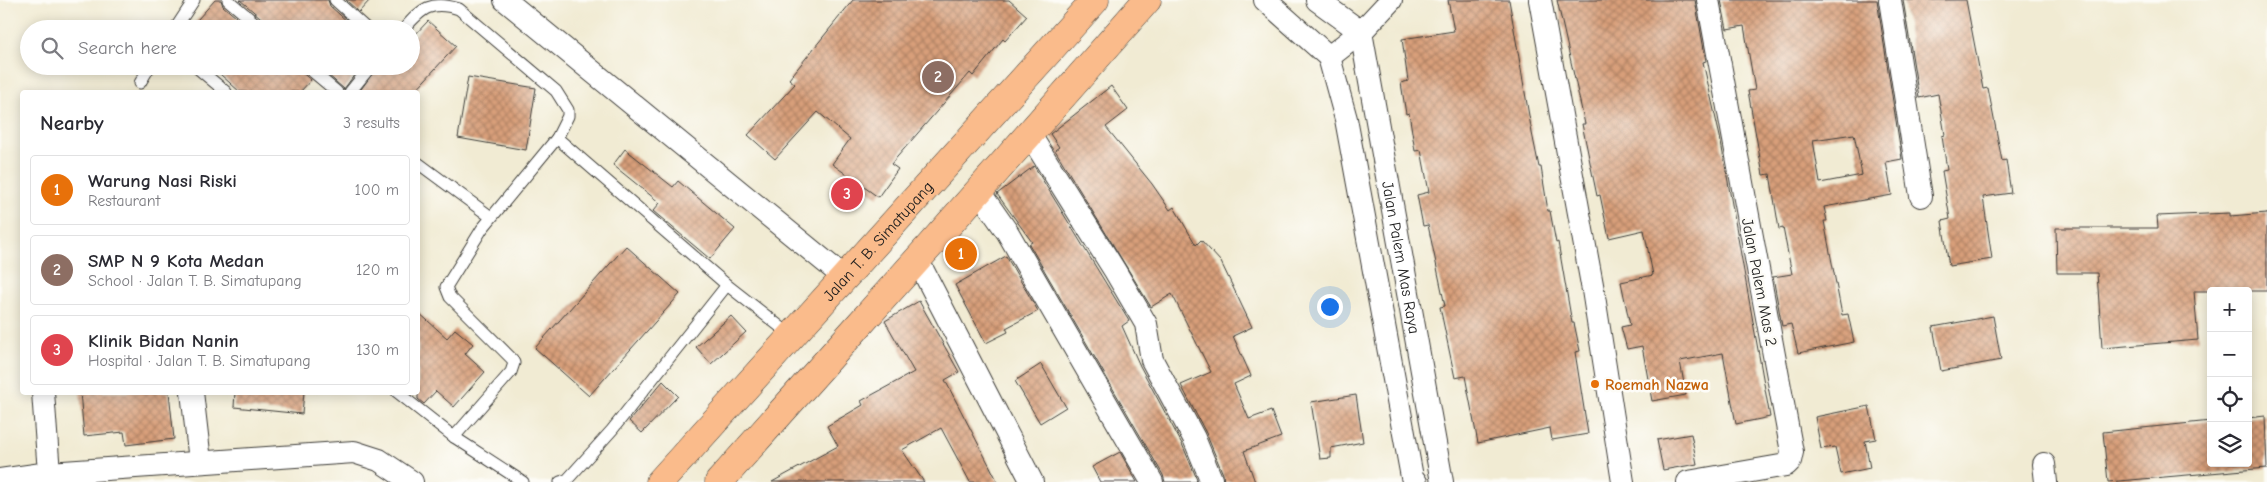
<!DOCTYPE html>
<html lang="en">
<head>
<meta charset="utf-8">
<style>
  body { margin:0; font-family:"Comic Neue",sans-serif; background:#f7f7f7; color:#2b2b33 }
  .controls { position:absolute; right:15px; bottom:15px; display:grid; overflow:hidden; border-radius:5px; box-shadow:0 2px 12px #0003 }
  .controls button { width:45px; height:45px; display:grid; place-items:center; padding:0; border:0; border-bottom:1px solid #e1e1e2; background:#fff; color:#2b2b33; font:25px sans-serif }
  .you { position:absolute; left:1329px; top:306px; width:18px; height:18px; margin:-12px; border:4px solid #fff; border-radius:50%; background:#1a73e8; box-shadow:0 0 0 8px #1a73e833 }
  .badge { display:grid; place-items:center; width:32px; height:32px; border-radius:50%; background:#b45309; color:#fff; font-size:16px; font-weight:700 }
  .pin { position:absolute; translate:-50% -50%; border:2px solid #fff; box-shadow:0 1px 5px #0006 }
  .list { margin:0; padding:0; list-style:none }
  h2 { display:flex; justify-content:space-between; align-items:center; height:65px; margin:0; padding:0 20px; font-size:21px }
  h2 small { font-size:16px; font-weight:400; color:#7c7c81 }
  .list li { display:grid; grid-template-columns:32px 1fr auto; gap:15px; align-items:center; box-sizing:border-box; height:70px; margin:0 10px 10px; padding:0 10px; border:1px solid #e1e1e2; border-radius:5px }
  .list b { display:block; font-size:19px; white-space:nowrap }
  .list p { margin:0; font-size:16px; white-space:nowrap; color:#7c7c81 }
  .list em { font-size:16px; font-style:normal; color:#7c7c81 }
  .icon { flex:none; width:28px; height:28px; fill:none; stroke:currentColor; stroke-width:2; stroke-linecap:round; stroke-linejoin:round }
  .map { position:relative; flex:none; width:2267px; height:482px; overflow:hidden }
  .search { position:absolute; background:#fff; box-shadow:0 2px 12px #0003; left:20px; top:20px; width:400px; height:55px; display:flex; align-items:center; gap:12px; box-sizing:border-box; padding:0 18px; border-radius:28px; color:#7c7c81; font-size:19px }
  .panel { position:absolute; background:#fff; box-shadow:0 2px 12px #0003; left:20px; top:90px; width:400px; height:305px; border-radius:5px }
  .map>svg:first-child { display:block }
  .building { fill:url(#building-cross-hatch); fill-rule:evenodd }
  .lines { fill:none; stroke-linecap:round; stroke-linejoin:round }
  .lane-casing { stroke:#3c3b37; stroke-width:13 }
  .street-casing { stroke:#3c3b37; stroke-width:24 }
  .primary-casing { stroke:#3c3b37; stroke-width:29 }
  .lane { stroke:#fff; stroke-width:11 }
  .street { stroke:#fff; stroke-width:22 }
  .primary { stroke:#fabb8b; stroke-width:28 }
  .food-dot { fill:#e8710a; stroke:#fdfcf7; stroke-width:2 }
  .labels { text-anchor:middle; stroke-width:5; stroke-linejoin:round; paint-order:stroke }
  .street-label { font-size:16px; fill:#1c1c1c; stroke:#fdfcf7 }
  .food-label { font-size:16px; font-weight:bold; fill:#c56008; stroke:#fdfcf7; text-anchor:start }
</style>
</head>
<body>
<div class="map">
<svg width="2267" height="482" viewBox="0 0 2267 482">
  <defs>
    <pattern id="building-cross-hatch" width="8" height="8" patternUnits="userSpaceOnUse" patternTransform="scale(1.25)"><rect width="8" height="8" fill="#d89f7a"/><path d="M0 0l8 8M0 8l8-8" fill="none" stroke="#ae8163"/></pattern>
  </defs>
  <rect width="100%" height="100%" fill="#fdfcf7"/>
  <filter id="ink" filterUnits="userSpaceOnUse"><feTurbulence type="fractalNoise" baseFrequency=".02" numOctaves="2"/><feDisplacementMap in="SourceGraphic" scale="10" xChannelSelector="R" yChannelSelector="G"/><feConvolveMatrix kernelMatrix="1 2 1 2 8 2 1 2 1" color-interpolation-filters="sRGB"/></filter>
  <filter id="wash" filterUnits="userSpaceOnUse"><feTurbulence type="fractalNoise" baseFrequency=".0096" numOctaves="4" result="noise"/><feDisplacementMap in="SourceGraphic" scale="20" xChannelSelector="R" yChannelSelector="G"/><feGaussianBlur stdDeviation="1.12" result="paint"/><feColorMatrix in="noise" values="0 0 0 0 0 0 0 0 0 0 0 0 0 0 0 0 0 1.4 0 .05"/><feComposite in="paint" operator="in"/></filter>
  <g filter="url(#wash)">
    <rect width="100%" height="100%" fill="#f1ebd3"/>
    <g id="blocks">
      <!-- building -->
      <g class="building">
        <polygon points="215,0 221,0 223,6 250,29 189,29"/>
        <polygon points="240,0 328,0 330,6 349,23 344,29 269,29 267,23"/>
        <polygon points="346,0 370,0 359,12"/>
        <polygon points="853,0 1009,0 1027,16 1005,41 1003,39 973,76 970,73 891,164 898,169 878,197 832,164 850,139 818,112 775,159 748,135 795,84 789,79"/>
        <polygon points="1448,0 1509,0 1532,133 1539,167 1541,167 1548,211 1550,211 1556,243 1558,242 1572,323 1574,323 1580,351 1575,352 1588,434 1552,440 1550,428 1478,443 1465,376 1455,378 1440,307 1445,306 1428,225 1423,226 1417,195 1429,192 1421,150 1415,151 1409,113 1406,114 1401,83 1408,81 1402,39 1454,31"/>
        <polygon points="1557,0 1695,0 1706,61 1703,62 1720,137 1770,417 1736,424 1723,353 1680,361 1686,395 1652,401 1642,346 1627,349 1621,327 1630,325 1621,282 1653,275 1644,230 1609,238 1600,195 1597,196 1582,124 1585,124"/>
        <path d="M1721,0h156l25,159 -16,3 6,33 -68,12 3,14h-3l18,94 6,-1 6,28 -56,11 -7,-29 -9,2 -9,-49 19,-3 -9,-46 -4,1 -9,-55 -7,1 -15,-84 7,-1 -11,-64 -17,3zM1854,134l8,41 -42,8 -7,-43z"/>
        <polygon points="1903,0 1966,0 1983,89 1988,88 2002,161 2006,160 2011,193 1983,197 1992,259 1949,266 1942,221 1950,219 1942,171 1947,170 1942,136 1945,135 1938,94 1919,98"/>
        <polygon points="428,21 456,46 414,92 359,92 378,66 411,66 411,39"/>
        <polygon points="211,66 299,66 301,72 311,80 300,92 240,92"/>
        <polygon points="318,66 361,66 344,89"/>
        <polygon points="468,77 536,88 526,150 458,138"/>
        <polygon points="1111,86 1128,110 1106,127 1152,184 1170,210 1174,207 1196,245 1201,240 1221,262 1252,327 1233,336 1251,376 1234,384 1249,419 1271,411 1281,437 1244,451 1255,482 1224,482 1223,474 1206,433 1181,385 1211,372 1172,294 1151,307 1055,150 1059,147 1050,134"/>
        <polygon points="625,149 673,187 678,181 735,229 710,259 653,211 660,203 613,165"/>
        <polygon points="1034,166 1129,321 1122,326 1140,366 1182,444 1197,479 1196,482 1165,482 1163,475 1029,244 1032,242 997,194"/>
        <polygon points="2230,213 2230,216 2267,213 2267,291 2194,291 2198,340 2102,348 2097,273 2057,273 2056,228 2158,228 2157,216"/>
        <polygon points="626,246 680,294 589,396 535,348"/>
        <polygon points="1006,256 1038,311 1006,328 1008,332 986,343 955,285"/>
        <polygon points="919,301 959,372 945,380 998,482 970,482 941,428 902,450 924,482 772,482 838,446 827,426 863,405 861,401 914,372 885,321"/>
        <polygon points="418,312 447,338 455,329 473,344 465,354 485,372 454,407 436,391 424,404 418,399"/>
        <polygon points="731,316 746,332 711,364 696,347"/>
        <polygon points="1993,316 2001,360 1941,371 1933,327"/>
        <polygon points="1041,364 1066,407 1040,423 1015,381"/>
        <polygon points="663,381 678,396 642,433 629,421"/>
        <polygon points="80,392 169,392 174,439 126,445 124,432 84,436"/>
        <polygon points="235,392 304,392 302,414 234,407"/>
        <polygon points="1356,395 1363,442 1331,448 1331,458 1320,459 1311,402"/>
        <polygon points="1869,406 1876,439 1865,441 1870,468 1841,474 1835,447 1821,449 1815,417"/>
        <polygon points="2265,416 2267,468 2108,482 2103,432 2211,421 2211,463 2248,463 2248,418"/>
        <polygon points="1691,434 1697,464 1663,470 1657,440"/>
        <polygon points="1120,452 1137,482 1100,482 1092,467"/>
      </g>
    </g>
  </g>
  <g filter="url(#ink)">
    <use href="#blocks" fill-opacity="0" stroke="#3c3b37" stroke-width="1"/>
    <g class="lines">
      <defs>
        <g id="lane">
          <polyline points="228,0 262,29"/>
          <polyline points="335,0 367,29"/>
          <polyline points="175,29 194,0"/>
          <path d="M404,29c18,-21 27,-29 55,-20l97,82 12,19v6l-11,22 170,147 65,51"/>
          <polyline points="195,66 226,92"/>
          <polyline points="306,66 337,92"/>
          <polyline points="140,83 150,66"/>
          <polyline points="350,92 371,66"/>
          <polyline points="418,163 491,217"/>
          <polyline points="397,392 454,437 523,482"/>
          <polyline points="454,437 511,372 514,363 512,359 450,297 446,287 482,229 557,138"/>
          <polyline points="560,482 567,480 612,430 727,285"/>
        </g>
        <g id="street">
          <polyline points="505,0 845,278"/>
          <polyline points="1265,0 1329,57"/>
          <polyline points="1317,0 1361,32"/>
          <polyline points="1540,0 1593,290 1623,482"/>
          <polyline points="1890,0 1921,196"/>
          <path id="s1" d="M1361,32l81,450"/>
          <polyline points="1329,57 1346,119 1412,477 1416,482"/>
          <polyline points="1329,57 1361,32 1391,0"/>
          <polyline points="1030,135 1115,271 1146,324 1152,360 1194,438 1211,479 1209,482"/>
          <polyline points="978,190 1008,233 1152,482"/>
          <polyline points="917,259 1032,482"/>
          <polyline points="43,392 49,473"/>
          <polyline points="192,392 200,461"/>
          <polyline points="2044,464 2046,482"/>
          <polyline points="0,480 49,473 354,452 379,460 412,482"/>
          <polyline points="1688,482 1786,465 1790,461 1792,452 1708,0"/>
        </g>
        <g id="primary">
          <path id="s2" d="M660,482l435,-482"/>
          <path d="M719,482c143,-161 287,-320 428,-482"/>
        </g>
      </defs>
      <!-- lane casing -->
      <use href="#lane" class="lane-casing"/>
      <!-- street casing -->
      <use href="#street" class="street-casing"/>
      <!-- primary casing -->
      <use href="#primary" class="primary-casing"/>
      <!-- lane -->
      <use href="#lane" class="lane"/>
      <!-- street -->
      <use href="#street" class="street"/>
      <!-- primary -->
      <use href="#primary" class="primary"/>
    </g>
  </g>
  <!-- markers -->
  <circle class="food-dot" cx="1595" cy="384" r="5"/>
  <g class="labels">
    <!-- street labels -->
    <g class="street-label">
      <text dy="6" stroke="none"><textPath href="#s2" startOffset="325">Jalan T. B. Simatupang</textPath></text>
      <text dy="6" stroke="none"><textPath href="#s1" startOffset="229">Jalan Palem Mas Raya</textPath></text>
      <text transform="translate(1760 282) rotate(79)" y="6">Jalan Palem Mas 2</text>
    </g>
    <!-- food labels -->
    <g class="food-label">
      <text x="1605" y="390">Roemah Nazwa</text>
    </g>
  </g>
</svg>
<div class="controls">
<button>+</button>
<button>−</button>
<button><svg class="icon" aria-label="locate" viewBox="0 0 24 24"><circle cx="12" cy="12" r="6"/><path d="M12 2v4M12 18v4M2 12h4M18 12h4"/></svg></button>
<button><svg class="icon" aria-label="layers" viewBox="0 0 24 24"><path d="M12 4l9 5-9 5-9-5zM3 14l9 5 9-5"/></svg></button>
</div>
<div class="you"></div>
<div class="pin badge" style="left:961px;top:254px;background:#e8710a">1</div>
<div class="pin badge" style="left:938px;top:77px;background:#8d6e63">2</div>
<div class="pin badge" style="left:847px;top:194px;background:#e0444e">3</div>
<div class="search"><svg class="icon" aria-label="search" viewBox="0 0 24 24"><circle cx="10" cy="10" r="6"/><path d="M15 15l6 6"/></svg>Search here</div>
<section class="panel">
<h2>Nearby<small>3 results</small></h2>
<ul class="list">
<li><span class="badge" style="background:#e8710a">1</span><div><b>Warung Nasi Riski</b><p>Restaurant</p></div><em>100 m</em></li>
<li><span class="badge" style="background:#8d6e63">2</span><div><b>SMP N 9 Kota Medan</b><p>School · Jalan T. B. Simatupang</p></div><em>120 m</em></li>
<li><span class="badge" style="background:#e0444e">3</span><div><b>Klinik Bidan Nanin</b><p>Hospital · Jalan T. B. Simatupang</p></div><em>130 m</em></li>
</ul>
</section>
</div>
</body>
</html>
